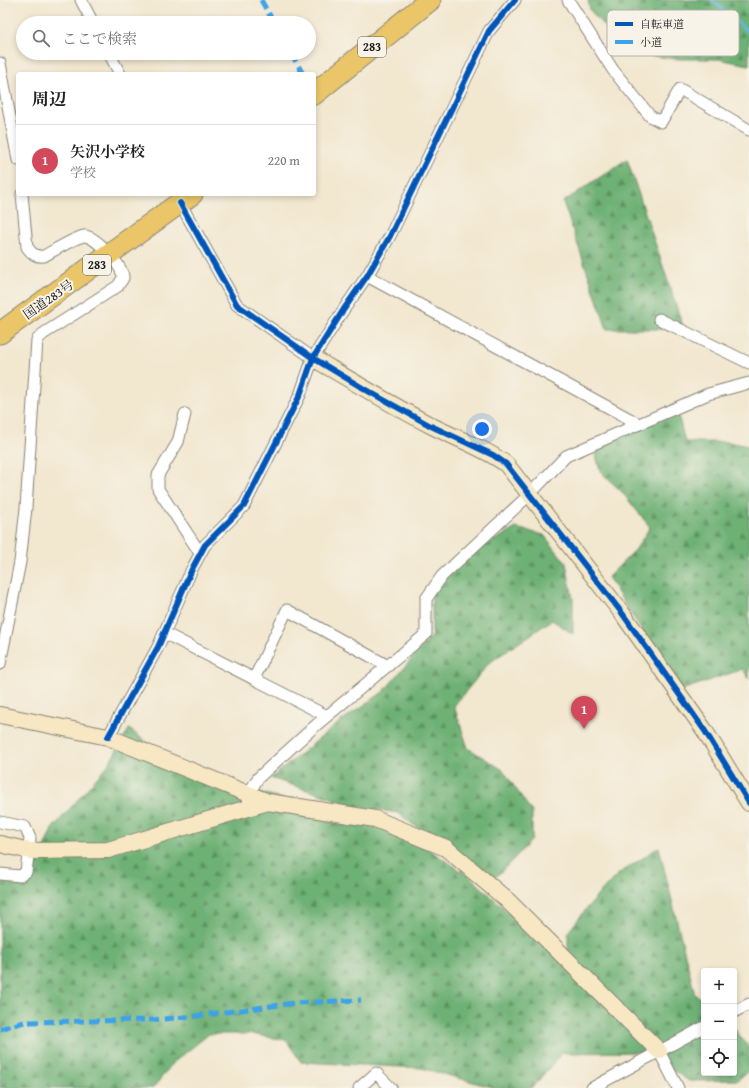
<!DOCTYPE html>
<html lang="ja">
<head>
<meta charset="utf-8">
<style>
  body { margin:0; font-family:"Gentium Book Plus","Noto Serif JP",serif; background:#f6f6f6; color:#222 }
  .controls { position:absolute; right:12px; bottom:12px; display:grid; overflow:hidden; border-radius:4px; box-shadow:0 2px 6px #0003 }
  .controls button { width:36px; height:36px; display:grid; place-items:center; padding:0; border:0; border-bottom:1px solid #e0e0e0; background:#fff; color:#222; font:20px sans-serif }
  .you { position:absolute; left:482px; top:429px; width:14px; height:14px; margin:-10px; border:3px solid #fff; border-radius:50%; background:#1a73e8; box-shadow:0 0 0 6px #1a73e833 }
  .badge { display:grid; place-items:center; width:26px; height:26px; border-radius:50%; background:#d1495b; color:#fff; font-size:13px; font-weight:700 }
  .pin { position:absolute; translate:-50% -33px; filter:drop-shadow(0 1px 2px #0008) }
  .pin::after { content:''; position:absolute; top:21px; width:14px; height:12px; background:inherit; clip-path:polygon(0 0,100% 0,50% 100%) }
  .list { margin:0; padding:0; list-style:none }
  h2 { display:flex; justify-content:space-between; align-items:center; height:52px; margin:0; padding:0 16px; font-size:17px }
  h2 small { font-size:13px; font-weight:400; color:#767676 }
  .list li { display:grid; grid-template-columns:26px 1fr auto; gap:12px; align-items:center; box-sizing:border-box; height:72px; padding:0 16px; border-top:1px solid #e0e0e0 }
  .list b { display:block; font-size:15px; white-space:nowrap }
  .list p { margin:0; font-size:13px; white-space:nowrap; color:#767676 }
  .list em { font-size:13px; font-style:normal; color:#767676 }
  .icon { flex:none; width:22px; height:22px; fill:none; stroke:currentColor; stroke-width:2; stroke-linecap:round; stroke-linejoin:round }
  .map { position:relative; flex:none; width:749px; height:1088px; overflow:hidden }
  .search { position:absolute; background:#fff; box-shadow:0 2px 6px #0003; left:16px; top:16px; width:300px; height:44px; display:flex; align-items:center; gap:10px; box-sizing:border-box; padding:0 14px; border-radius:22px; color:#767676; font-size:15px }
  .panel { position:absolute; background:#fff; box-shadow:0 2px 6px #0003; left:16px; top:72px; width:300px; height:124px; border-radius:4px }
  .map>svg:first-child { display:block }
  .forest { fill:url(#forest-firs); stroke:#456648 }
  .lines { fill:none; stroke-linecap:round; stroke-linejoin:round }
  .stream { stroke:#65bae2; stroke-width:3 }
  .street-casing { stroke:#878276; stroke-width:13 }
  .secondary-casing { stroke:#878276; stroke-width:18 }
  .highway-casing { stroke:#878276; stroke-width:23 }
  .street { stroke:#fff; stroke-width:11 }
  .secondary { stroke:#f7e8c3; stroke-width:16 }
  .highway { stroke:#eac669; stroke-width:21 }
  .quiet { stroke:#3da2ea; stroke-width:5; stroke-dasharray:10 5; stroke-linecap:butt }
  .cycleway-casing { stroke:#f7f3e8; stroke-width:8 }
  .cycleway { stroke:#0057b8; stroke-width:6 }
  .labels { text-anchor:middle; stroke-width:4; stroke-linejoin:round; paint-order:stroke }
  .shield { fill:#f7f3e8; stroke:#5e5c59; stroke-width:1 }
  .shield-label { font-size:12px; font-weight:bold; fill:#1c1c1c }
  .street-label { font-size:13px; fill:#1c1c1c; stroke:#f7f3e8 }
  .key { fill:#f7f3e8; stroke:#b5b2ab; stroke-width:1 }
  .key-label { font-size:11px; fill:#1c1c1c }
</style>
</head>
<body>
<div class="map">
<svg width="749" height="1088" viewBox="0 0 749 1088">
  <defs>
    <pattern id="forest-firs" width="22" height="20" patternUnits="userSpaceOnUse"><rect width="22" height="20" fill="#6eb175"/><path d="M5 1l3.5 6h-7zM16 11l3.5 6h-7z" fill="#5a8f5f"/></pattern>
  </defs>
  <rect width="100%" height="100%" fill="#f7f3e8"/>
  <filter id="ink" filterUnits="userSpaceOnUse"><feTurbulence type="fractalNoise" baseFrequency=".025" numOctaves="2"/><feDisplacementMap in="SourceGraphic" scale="8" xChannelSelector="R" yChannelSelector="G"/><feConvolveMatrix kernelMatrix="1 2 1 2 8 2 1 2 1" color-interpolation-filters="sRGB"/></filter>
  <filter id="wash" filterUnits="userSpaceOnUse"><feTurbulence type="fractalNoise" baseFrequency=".012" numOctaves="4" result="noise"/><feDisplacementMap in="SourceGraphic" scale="16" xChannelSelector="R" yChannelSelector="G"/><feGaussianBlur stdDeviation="0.9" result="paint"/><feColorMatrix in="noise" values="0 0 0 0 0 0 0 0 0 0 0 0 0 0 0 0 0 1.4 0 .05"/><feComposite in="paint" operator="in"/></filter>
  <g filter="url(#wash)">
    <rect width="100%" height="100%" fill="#f2e7cf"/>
    <!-- forest -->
    <g class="forest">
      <polygon points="588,0 749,0 749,65 718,59 675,59 626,52 590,10"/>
      <polygon points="627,159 684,329 607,329 563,202"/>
      <polygon points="678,414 685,442 727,442 749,446 749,679 743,669 679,691 608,577 636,549 650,527 622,492 600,471 593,443"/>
      <polygon points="516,528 544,535 566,563 573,599 573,634 552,620 489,663 454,706 468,748 503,770 532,812 532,840 490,883 398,813 355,806 271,778 341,721 383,692 432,635 432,593 439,571"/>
      <polygon points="129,729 186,771 405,834 469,876 568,967 568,932 596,897 617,875 659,847 695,995 704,999 704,1073 734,1073 734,1028 749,1048 749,1070 738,1080 689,1081 646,1052 562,1053 532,1088 495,1088 421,1068 301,1062 286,1040 251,1034 209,1034 174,1062 153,1088 0,1088 0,881 30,880 52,829 108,765"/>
    </g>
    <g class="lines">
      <!-- stream -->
      <polyline class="stream" points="712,0 749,33"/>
    </g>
  </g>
  <g filter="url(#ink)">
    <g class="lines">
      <defs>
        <g id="street">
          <polyline points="81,0 93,23"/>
          <polyline points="568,0 613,70 650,116 661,122 680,89 749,130"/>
          <polyline points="109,53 120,74"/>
          <polyline points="0,63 18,160"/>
          <polyline points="180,203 237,305 313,358"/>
          <polyline points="367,276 639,424"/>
          <polyline points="659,319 749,363"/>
          <polyline points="185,414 178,442 158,475 158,489 200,553"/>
          <polyline points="164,633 327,716"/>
          <path d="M0,664l20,-102 6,-54 11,-168 6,-6 75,-48c1,-2 4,-6 5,-8 1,-11 -28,-43 -39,-42 -8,1 -31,15 -40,20 -8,1 -12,-2 -17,-9l-5,-53"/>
          <polyline points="254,679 287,610 388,666"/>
          <polyline points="108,737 158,647 192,569 205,545 244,506 300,395 313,358 344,309 367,276 390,236 489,31 515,0"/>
          <polyline points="248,799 248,795 258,778 315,726 426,634 426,599 442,576 530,494 566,456 708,394 749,383"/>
          <polyline points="0,822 25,827 30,838 26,872 20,876 0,874"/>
          <polyline points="734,1012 749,1004"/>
          <polyline points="659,1051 678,1088"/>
          <polyline points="359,1088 376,1073 391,1088"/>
          <polyline points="592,1088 704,1027"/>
        </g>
        <g id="secondary">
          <path d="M313,358c39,23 77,46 117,67 25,13 53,22 76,39l116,149 83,118 44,72"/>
          <polyline points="0,715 108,737 268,802"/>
          <polyline points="0,844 30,851 108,850 268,802 375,819 446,848 507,900 659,1051"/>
        </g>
        <g id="highway">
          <polyline points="314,94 430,0"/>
          <polyline points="0,333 192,194"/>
        </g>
      </defs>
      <!-- street casing -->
      <use href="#street" class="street-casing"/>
      <!-- secondary casing -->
      <use href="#secondary" class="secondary-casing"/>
      <!-- highway casing -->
      <use href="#highway" class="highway-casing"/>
      <!-- street -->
      <use href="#street" class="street"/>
      <!-- secondary -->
      <use href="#secondary" class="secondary"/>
      <!-- highway -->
      <use href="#highway" class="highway"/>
      <!-- quiet -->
      <g class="quiet">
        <polyline points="261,0 274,23"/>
        <polyline points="291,53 303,74"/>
        <polyline points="0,1029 24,1022 152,1020 196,1016 295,1003 361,1000"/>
      </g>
      <defs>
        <g id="cycleway">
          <polyline points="180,203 237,305 313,358 366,390 431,426 493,455 506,464 622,613 705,731 749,803"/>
          <polyline points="108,737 158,647 192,569 205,545 244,506 300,395 313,358 344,309 367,276 390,236 489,31 515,0"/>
        </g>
      </defs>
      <!-- cycleway casing -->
      <use href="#cycleway" class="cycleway-casing"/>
      <!-- cycleway -->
      <use href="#cycleway" class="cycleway"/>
    </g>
  </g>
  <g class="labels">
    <!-- shield labels -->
    <g class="shield">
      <rect x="358" y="37" width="28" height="20" rx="3"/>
      <rect x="83" y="255" width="28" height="20" rx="3"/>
    </g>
    <g class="shield-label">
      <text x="372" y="51">283</text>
      <text x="97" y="269">283</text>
    </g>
    <!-- street labels -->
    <g class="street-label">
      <text transform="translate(48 299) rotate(-35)" y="5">国道283号</text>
    </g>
  </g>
  <!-- legend -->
  <rect x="607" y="10" width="132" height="46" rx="6" class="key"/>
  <rect x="615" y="22" width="18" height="4" fill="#0057b8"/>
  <rect x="615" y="40" width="18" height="4" fill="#3da2ea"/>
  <g class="key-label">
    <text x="640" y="28">自転車道</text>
    <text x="640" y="46">小道</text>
  </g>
</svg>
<div class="controls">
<button>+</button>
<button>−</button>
<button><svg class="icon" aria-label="locate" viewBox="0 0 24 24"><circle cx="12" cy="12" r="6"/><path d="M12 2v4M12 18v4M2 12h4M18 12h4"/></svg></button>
</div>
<div class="you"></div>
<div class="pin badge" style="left:584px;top:729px">1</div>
<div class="search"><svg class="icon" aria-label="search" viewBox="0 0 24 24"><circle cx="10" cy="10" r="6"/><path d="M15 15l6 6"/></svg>ここで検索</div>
<section class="panel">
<h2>周辺<small></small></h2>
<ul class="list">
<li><span class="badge">1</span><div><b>矢沢小学校</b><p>学校</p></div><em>220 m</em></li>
</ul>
</section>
</div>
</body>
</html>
